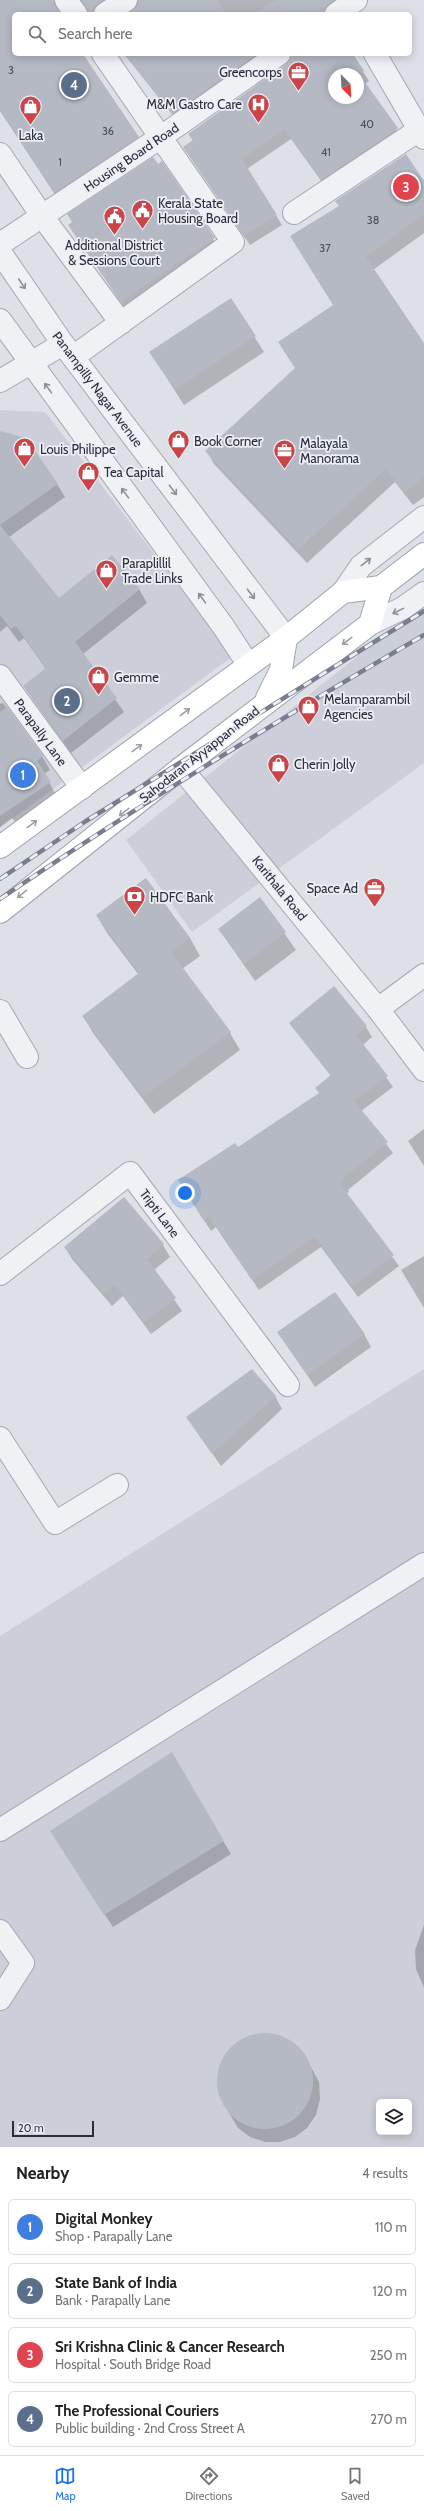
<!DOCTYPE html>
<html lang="en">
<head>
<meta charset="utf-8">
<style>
  body { margin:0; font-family:Cabin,sans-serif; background:#f2f2f2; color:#222 }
  .controls { position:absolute; right:12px; bottom:12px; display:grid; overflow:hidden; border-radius:6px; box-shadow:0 2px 10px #0003 }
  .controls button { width:36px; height:36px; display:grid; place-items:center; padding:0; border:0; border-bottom:1px solid #e0e0e0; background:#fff; color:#222; font:20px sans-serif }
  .compass { position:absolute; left:328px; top:68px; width:36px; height:36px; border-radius:50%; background:#fff; box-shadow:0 2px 10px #0003; rotate:156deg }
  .scale { position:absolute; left:12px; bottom:10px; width:82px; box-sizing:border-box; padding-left:4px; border:2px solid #282c3d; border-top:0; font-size:11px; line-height:14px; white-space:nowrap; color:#282c3d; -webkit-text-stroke:3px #edeff5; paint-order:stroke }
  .you { position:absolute; left:185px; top:1193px; width:14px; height:14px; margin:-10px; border:3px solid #fff; border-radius:50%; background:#1a73e8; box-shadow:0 0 0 6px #1a73e833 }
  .badge { display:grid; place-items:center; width:26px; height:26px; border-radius:50%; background:#1a73e8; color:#fff; font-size:13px; font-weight:700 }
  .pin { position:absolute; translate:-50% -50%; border:2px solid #fff; box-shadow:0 1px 4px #0006 }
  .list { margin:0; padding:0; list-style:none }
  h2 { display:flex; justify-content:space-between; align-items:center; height:52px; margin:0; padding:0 16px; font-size:17px }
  h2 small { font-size:13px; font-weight:400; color:#767676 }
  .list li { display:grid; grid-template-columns:26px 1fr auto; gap:12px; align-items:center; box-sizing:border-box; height:56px; margin:0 8px 8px; padding:0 8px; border:1px solid #e0e0e0; border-radius:6px }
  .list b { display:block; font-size:15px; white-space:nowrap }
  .list p { margin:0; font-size:13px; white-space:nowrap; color:#767676 }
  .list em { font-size:13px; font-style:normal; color:#767676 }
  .icon { flex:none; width:22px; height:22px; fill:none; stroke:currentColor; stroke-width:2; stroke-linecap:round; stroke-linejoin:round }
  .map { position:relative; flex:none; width:424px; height:2147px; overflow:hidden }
  .search { position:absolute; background:#fff; box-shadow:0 2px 10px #0003; left:12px; right:12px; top:12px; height:44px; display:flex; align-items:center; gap:10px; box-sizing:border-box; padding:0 14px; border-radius:6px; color:#767676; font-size:15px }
  .sheet { height:308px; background:#fff }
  nav { display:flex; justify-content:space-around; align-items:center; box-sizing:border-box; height:56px; border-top:1px solid #e0e0e0; background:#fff; font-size:11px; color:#767676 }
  nav a { display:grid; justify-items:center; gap:2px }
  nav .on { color:#1a73e8 }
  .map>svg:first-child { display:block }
  .built { fill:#cccfd9; fill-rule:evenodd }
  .shadow { fill:#0003; fill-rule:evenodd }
  .building { fill:#b5b9c4; fill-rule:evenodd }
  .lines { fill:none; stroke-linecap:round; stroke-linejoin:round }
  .minor-casing { stroke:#a4a6b1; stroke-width:24 }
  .major-casing { stroke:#9da3b2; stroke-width:24 }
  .minor { stroke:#f0f1f5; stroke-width:22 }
  .major { stroke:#fff; stroke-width:22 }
  .rail-casing { stroke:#787e90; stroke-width:4.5 }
  .rail { stroke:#edeff5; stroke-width:3; stroke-dasharray:9; stroke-linecap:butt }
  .oneway { stroke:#8c8e99 }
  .oneway2 { stroke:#9ea0a8 }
  .labels { text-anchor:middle; stroke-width:3.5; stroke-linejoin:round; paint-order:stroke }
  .number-label { font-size:11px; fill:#4b4f5f }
  .poi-label { font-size:13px; fill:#282c3d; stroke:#edeff5; text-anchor:start }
  .street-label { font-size:13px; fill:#282c3d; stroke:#edeff5 }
</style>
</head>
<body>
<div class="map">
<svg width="424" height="2147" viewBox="0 0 424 2147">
  <rect width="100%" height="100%" fill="#dee0e7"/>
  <!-- built -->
  <g class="built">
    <polygon points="0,410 45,412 233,656 0,828"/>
    <polygon points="424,609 424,763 192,932 126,840 359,655"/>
    <path d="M424,1369v778h-424v-511zM379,2102h30v30h-30z"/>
  </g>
  <!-- shadow -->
  <g class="shadow">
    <polygon points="0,0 64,0 60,5 59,11 61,14 14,14 14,54 82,54 144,147 60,202 0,111"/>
    <polygon points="79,0 124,0 103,14 89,14"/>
    <polygon points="138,0 348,0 335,14 129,14 134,11"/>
    <polygon points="124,54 277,54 179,123"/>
    <path d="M292,54h59l18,27 -4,3 38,55 -76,50 -36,-50 -44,30 35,56 -32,20 -66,-97 9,-7 -4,-7 98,-69zM334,74h24v24h-24z"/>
    <polygon points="162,163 224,256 132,319 69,225"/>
    <polygon points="424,183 424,233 373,270 424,345 424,497 413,505 395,482 307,563 214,464 207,451 296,369 279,343 334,305 299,250"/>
    <polygon points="231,300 264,352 184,405 151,353"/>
    <polygon points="0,432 57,484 65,497 9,537 59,599 139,589 147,603 83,654 124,712 71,753 24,686 46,669 24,638 19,642 7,626 0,632"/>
    <polygon points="3,703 42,756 50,770 44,774 57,796 16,823 12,818 0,827 0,704"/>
    <polygon points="145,879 190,938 200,956 182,969 230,1033 240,1050 154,1114 93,1033 83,1016 138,974 107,933 97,916"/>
    <polygon points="260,898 296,950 255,981 219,929"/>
    <polygon points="334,988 366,1027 372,1037 363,1045 393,1087 361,1111 393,1153 348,1190 349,1192 346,1194 399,1266 358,1297 321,1247 259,1290 216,1227 211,1231 185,1191 238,1149 320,1094 316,1088 331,1076 290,1024"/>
    <polygon points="424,1129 424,1166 408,1141"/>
    <polygon points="124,1198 163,1245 170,1257 154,1270 182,1311 151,1334 123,1296 112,1306 72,1259 65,1247"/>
    <polygon points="424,1256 424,1308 401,1270"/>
    <polygon points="279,1332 364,1334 371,1347 315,1387"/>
    <polygon points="275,1396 282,1409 221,1466 187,1417"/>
    <polygon points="171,1754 231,1854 113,1927 59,1844"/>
    <polygon points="424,1925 424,1988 416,1969 415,1950"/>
    <polygon points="262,2034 277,2035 292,2042 304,2054 319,2082 320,2099 316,2115 307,2128 295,2137 280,2142 265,2142 250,2137 238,2128 222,2101 218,2087 219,2072 224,2057 234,2046 247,2038"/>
  </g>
  <!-- building -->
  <g class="building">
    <polygon points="0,0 54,0 61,14 14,14 14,54 83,54 139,137 54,193 0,109"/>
    <polygon points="82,0 103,0 94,8 93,13 90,10 88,12"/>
    <polygon points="138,0 217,0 227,14 128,14 137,6"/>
    <polygon points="275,0 334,0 325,8 323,14 252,14"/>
    <polygon points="125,54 257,54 172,114"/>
    <path d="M291,54h62l11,17 -5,3 39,54 -77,52 -36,-51 -43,30 35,56 -33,21 -61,-89 10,-7 -5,-6 98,-70zM334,74h24v24h-24z"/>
    <polygon points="406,154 424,181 424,214 366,257 424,343 424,477 405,493 386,469 298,550 205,451 295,368 278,342 333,305 290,236 339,206 335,201"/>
    <polygon points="153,157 158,164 162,161 215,238 121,302 68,225 72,222 67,214"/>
    <polygon points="231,298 256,336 175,390 149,352"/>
    <polygon points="0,431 26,438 58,484 0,525 59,598 112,555 140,589 75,642 117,698 63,741 24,685 46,668 16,626 11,629 0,615"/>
    <polygon points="7,707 43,756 37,761 51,782 0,816 0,712"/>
    <polygon points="146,878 190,938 171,952 231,1032 143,1097 82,1016 139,973 96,915"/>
    <polygon points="260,897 286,932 244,964 218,929"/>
    <polygon points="334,986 367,1026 356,1035 388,1076 354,1101 388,1142 342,1179 344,1181 340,1184 394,1255 352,1287 315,1237 252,1280 209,1217 204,1221 178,1180 235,1143 238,1147 319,1093 315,1088 331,1075 289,1023"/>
    <polygon points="124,1197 164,1244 147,1259 176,1298 144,1322 115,1285 104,1294 64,1247"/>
    <polygon points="335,1292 365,1334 307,1375 277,1332"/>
    <polygon points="252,1369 276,1396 212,1454 186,1417"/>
    <polygon points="172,1752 224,1841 104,1915 50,1831"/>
    <circle cx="265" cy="2081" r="48"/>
  </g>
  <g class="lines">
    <defs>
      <g id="minor">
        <polyline points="66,0 76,14"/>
        <polyline points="105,14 126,0"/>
        <polyline points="336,14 356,0"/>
        <polyline points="375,54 424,138"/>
        <polyline points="0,154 42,216 121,323"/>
        <polyline points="294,213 419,130"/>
        <polyline points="0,244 161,137 279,54"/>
        <polyline points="0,252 63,344 286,638"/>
        <polyline points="0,320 223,626 248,664"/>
        <polyline points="73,357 233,242 103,54"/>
        <polyline points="0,381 63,344"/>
        <polyline points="343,592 361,566 424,517"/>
        <polyline points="370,624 403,608 424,593"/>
        <polyline points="0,676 82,788"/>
        <polyline points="181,768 378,1009 424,1070"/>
        <polyline points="378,1009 424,975"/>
        <polyline points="0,1011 27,1057"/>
        <polyline points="0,1274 130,1173 288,1385"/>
        <polyline points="0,1438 55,1523 117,1485"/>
        <polyline points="0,1830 424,1564"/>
        <polyline points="0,1931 23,1963 0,1999"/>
      </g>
      <g id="major">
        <polyline points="267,698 281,670 286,638"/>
        <polyline points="0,847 286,638 343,592 381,587 424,554"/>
        <polyline points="0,912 181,768 370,624 381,587"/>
      </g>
    </defs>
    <!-- minor casing -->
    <use href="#minor" class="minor-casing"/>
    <!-- major casing -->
    <use href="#major" class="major-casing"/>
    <!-- minor -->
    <use href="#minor" class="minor"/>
    <!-- major -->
    <use href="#major" class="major"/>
    <defs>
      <g id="rail">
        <polyline points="0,879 86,821 424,611"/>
        <path d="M0,899c138,-94 280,-180 424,-264"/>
      </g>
    </defs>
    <!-- rail casing -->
    <use href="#rail" class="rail-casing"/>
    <!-- rail -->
    <use href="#rail" class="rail"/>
  </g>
  <!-- one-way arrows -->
  <defs><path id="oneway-shaft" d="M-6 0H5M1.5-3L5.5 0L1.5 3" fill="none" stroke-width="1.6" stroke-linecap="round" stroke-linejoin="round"/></defs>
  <g class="oneway">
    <use href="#oneway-shaft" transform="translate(22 284) rotate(56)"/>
    <use href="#oneway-shaft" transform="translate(48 388) rotate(-126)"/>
    <use href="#oneway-shaft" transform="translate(173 490) rotate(53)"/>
    <use href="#oneway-shaft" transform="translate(125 493) rotate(-126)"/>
    <use href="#oneway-shaft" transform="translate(366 562) rotate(-38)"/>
    <use href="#oneway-shaft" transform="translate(251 594) rotate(53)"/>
    <use href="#oneway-shaft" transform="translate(202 598) rotate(-126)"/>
    <use href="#oneway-shaft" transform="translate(398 611) rotate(154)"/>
  </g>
  <g class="oneway2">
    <use href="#oneway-shaft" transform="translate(347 641) rotate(143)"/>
    <use href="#oneway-shaft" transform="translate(185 712) rotate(-37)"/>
    <use href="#oneway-shaft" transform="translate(137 748) rotate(-36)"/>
    <use href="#oneway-shaft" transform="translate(124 812) rotate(142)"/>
    <use href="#oneway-shaft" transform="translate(32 824) rotate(-36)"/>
    <use href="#oneway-shaft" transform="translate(22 894) rotate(141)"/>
  </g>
  <!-- icons -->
  <defs>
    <symbol id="office-pin" viewBox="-11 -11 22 30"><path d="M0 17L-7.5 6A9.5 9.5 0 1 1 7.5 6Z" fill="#ca4547" stroke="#edeff5"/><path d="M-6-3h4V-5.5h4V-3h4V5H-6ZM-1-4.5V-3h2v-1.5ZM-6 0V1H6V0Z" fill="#fff"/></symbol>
    <symbol id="hospital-pin" viewBox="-11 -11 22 30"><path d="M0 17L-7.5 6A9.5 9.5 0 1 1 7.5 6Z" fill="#ca4547" stroke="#edeff5"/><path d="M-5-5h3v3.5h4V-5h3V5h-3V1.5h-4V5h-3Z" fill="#fff"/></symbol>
    <symbol id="shop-pin" viewBox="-11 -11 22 30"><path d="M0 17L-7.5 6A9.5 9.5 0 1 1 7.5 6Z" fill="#ca4547" stroke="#edeff5"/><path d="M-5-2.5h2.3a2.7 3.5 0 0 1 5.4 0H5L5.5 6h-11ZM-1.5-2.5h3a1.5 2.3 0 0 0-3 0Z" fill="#fff"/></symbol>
    <symbol id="civic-pin" viewBox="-11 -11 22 30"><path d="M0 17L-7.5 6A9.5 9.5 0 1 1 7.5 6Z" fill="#ca4547" stroke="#edeff5"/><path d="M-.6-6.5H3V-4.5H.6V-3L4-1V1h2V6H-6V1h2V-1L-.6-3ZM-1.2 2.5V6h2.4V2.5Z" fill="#fff"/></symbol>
    <symbol id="bank-pin" viewBox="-11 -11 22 30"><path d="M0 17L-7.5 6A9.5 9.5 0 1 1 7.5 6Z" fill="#ca4547" stroke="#edeff5"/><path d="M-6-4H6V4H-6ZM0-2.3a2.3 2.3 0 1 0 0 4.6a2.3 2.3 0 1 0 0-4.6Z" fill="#fff"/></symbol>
  </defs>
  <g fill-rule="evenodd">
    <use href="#office-pin" x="286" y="60" width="25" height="34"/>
    <use href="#hospital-pin" x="246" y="92" width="25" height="34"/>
    <use href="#shop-pin" x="18" y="94" width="25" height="34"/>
    <use href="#civic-pin" x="130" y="198" width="25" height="34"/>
    <use href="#civic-pin" x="102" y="204" width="25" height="34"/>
    <use href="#shop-pin" x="166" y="428" width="25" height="34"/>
    <use href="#shop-pin" x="12" y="436" width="25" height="34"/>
    <use href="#office-pin" x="272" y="438" width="25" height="34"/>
    <use href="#shop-pin" x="76" y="460" width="25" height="34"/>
    <use href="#shop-pin" x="94" y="558" width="25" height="34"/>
    <use href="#shop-pin" x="86" y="664" width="25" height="34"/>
    <use href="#shop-pin" x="296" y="694" width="25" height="34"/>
    <use href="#shop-pin" x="266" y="752" width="25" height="34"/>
    <use href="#office-pin" x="362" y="876" width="25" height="34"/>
    <use href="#bank-pin" x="122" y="884" width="25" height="34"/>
  </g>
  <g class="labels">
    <!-- number labels -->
    <g class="number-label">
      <text x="11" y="74">3</text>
      <text x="367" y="128">40</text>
      <text x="108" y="135">36</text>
      <text x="326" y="156">41</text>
      <text x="60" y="166">1</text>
      <text x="373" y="224">38</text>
      <text x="325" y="252">37</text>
    </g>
    <!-- poi labels -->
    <g class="poi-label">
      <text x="282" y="77" text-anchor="end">Greencorps</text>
      <text x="242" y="109" text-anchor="end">M&amp;M Gastro Care</text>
      <text x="31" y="140" text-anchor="middle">Laka</text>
      <text x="158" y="208">Kerala State<tspan x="158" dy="15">Housing Board</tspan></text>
      <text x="114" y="250" text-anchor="middle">Additional District<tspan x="114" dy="15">&amp; Sessions Court</tspan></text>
      <text x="194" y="446">Book Corner</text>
      <text x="300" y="448">Malayala<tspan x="300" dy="15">Manorama</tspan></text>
      <text x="40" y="454">Louis Philippe</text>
      <text x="104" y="477">Tea Capital</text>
      <text x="122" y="568">Paraplillil<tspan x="122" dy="15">Trade Links</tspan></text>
      <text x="114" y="682">Gemme</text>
      <text x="324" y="704">Melamparambil<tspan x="324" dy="15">Agencies</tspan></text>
      <text x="294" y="769">Cherin Jolly</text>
      <text x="358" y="893" text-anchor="end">Space Ad</text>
      <text x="150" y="902">HDFC Bank</text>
    </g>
    <!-- street labels -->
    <g class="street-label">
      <text transform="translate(131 157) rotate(-34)" y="5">Housing Board Road</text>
      <text transform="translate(98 389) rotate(53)" y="5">Panampilly Nagar Avenue</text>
      <text transform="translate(41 732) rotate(54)" y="5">Parapally Lane</text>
      <text transform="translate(199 754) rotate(-38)" y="5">Sahodaran Ayyappan Road</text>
      <text transform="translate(280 888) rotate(51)" y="5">Karithala Road</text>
      <text transform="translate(160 1213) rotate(53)" y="5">Tripti Lane</text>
    </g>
  </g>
</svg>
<div class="controls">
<button><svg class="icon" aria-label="layers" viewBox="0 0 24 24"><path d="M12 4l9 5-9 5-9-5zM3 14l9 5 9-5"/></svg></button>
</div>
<svg class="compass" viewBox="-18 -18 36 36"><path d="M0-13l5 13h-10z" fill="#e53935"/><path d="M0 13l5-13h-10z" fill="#767676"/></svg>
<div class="scale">20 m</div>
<div class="you"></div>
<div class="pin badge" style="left:23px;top:775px;background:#3f7fe0">1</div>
<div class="pin badge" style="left:67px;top:701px;background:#5c6f8a">2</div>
<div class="pin badge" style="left:406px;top:187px;background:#e0444e">3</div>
<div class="pin badge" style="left:74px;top:85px;background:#5c6f8a">4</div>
<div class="search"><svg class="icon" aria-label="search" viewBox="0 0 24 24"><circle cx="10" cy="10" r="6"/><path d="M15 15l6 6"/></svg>Search here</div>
</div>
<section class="sheet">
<h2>Nearby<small>4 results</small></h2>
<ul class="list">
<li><span class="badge" style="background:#3f7fe0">1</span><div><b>Digital Monkey</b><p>Shop · Parapally Lane</p></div><em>110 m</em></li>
<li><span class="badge" style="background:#5c6f8a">2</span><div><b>State Bank of India</b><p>Bank · Parapally Lane</p></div><em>120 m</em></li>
<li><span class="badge" style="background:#e0444e">3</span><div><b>Sri Krishna Clinic &amp; Cancer Research</b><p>Hospital · South Bridge Road</p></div><em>250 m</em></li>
<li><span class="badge" style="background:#5c6f8a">4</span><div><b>The Professional Couriers</b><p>Public building · 2nd Cross Street A</p></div><em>270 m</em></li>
</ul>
</section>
<nav>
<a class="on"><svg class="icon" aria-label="map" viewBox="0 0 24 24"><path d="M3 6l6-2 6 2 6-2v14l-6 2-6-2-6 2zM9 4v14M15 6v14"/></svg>Map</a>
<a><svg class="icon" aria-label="directions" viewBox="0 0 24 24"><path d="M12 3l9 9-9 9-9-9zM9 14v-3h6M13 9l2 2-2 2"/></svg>Directions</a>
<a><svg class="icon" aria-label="saved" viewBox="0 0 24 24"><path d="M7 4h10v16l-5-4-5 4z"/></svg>Saved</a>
</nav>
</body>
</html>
